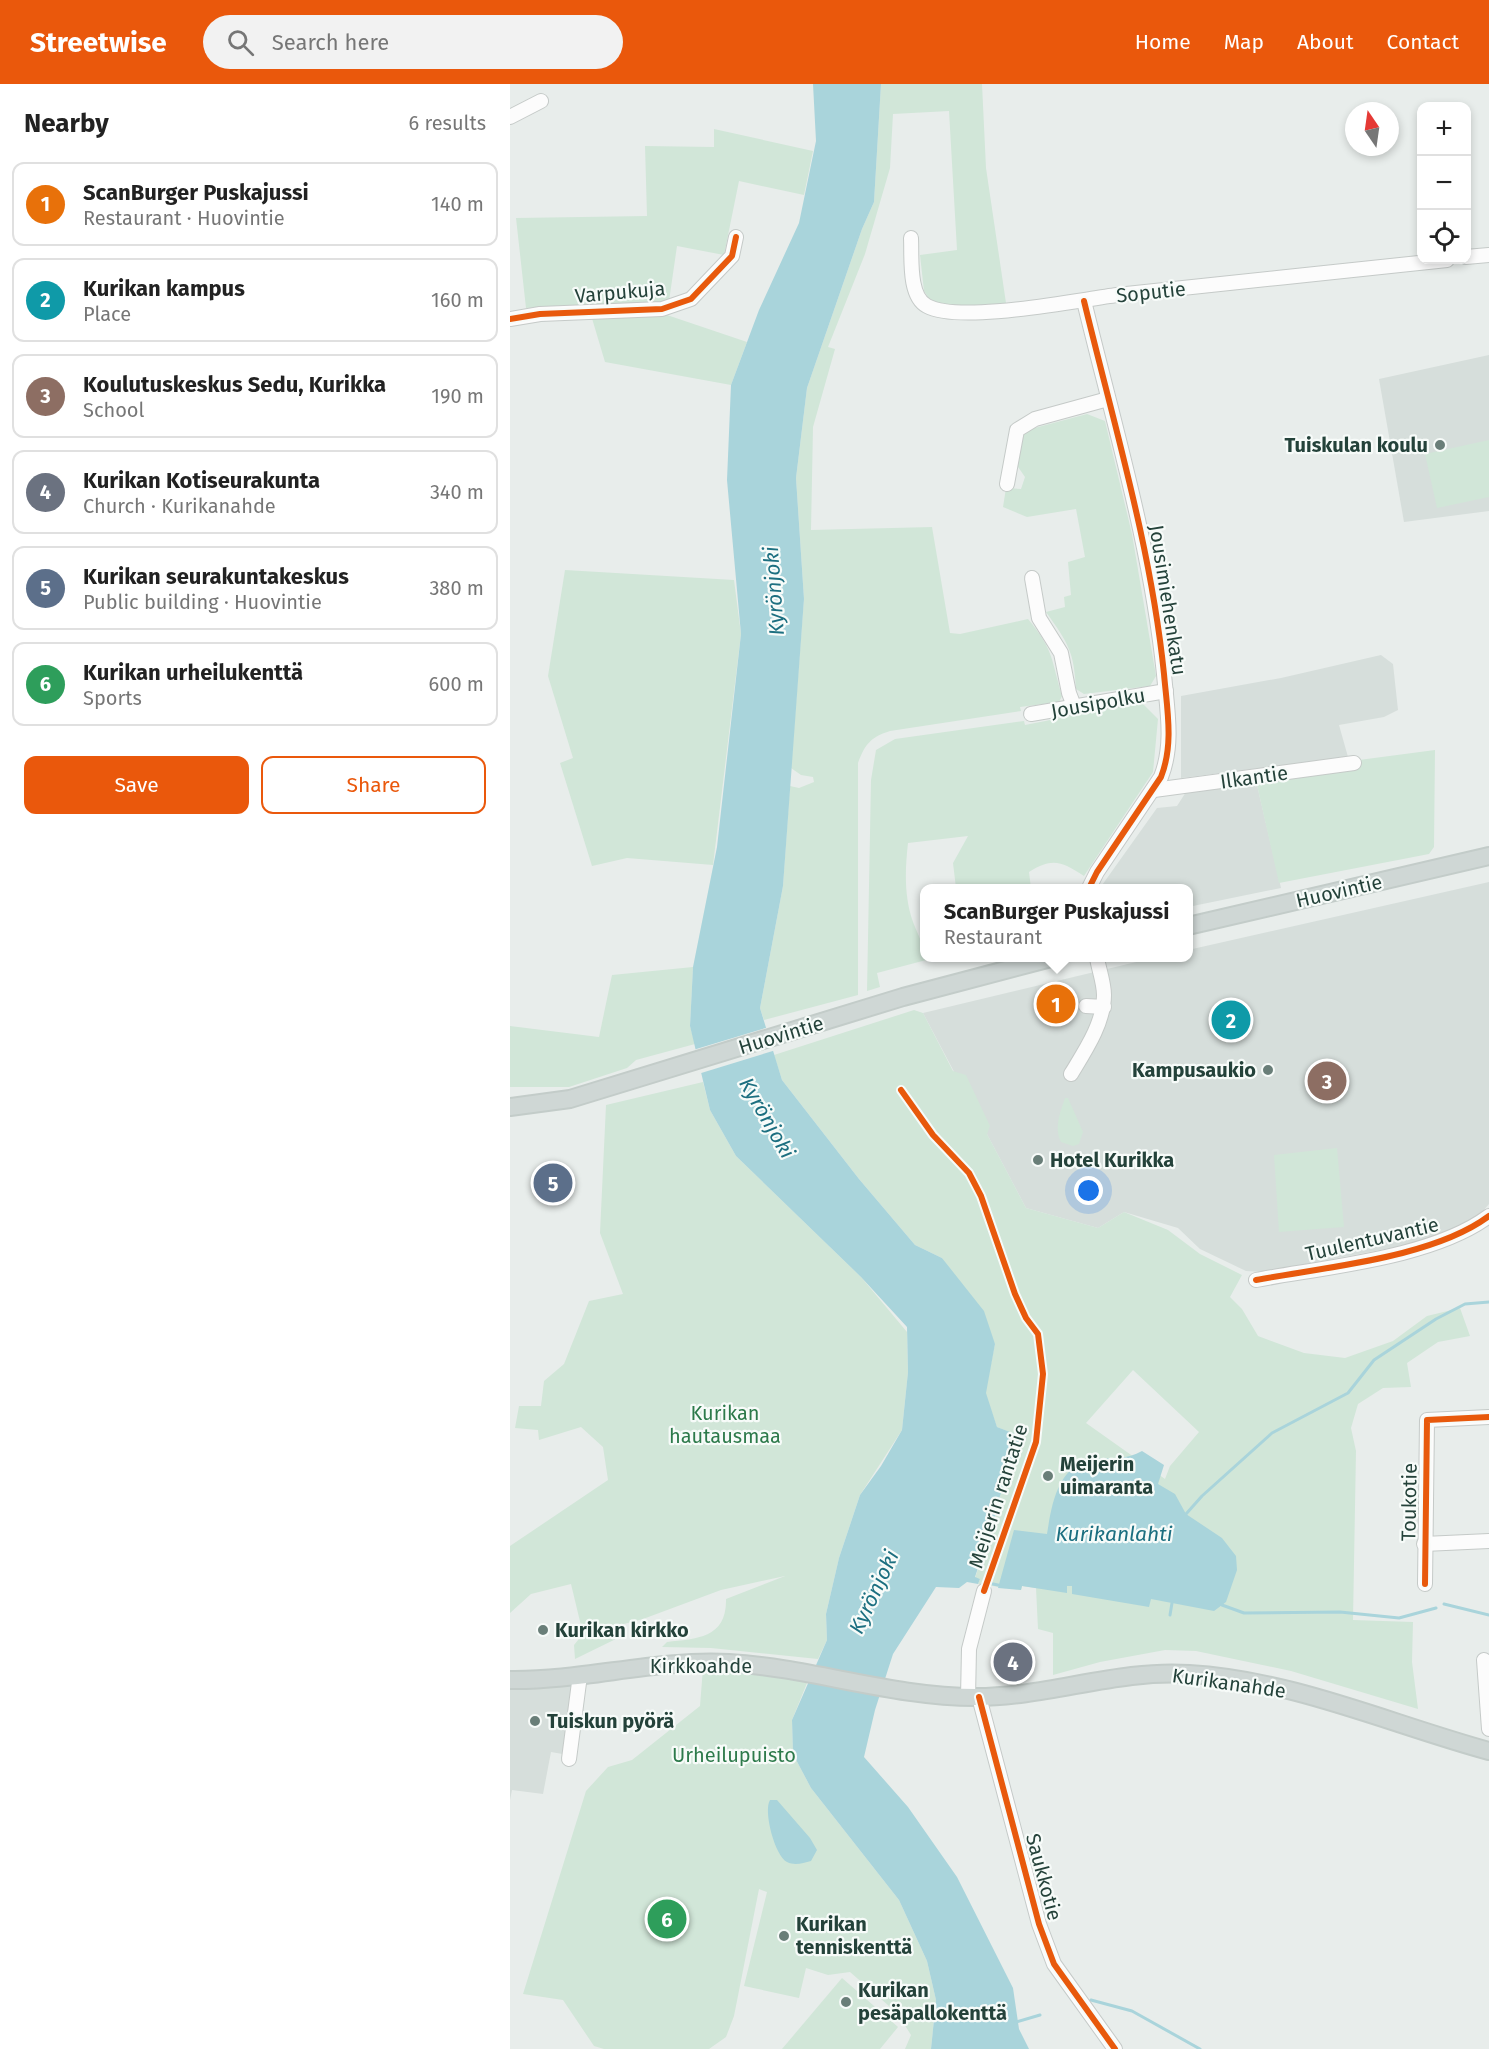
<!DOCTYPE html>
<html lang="en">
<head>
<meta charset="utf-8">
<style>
  body { margin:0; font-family:"Fira Sans",sans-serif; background:#f2f2f2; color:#222 }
  .controls { position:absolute; right:18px; top:18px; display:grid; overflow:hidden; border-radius:12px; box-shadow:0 3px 9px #0003 }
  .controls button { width:54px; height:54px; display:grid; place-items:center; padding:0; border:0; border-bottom:2px solid #e0e0e0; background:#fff; color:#222; font:30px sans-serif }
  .compass { position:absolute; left:835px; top:18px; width:54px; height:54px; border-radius:50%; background:#fff; box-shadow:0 3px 9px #0003; rotate:347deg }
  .you { position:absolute; left:579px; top:1107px; width:21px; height:21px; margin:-15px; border:4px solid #fff; border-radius:50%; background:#1a73e8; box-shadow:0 0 0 9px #1a73e833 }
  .badge { display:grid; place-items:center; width:39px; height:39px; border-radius:50%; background:#ea580c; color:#fff; font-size:20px; font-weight:700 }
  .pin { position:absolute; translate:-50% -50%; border:3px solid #fff; box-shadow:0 2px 6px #0006 }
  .popup { position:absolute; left:410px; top:800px; width:273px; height:78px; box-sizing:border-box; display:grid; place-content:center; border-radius:12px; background:#fff; filter:drop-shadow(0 2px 4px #0005); font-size:20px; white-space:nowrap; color:#767676 }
  .popup b { font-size:22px; color:#222 }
  .popup::after { content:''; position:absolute; left:50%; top:100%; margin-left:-12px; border:12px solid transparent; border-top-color:#fff }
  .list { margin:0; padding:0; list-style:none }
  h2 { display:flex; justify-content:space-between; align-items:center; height:78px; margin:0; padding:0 24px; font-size:26px }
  h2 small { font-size:20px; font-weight:400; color:#767676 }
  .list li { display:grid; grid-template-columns:39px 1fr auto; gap:18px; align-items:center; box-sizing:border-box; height:84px; margin:0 12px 12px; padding:0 12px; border:2px solid #e0e0e0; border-radius:12px }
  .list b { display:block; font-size:22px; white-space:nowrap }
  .list p { margin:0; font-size:20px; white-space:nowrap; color:#767676 }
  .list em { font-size:20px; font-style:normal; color:#767676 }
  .actions { display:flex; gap:12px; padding:18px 24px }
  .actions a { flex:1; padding:14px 0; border:2px solid #ea580c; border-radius:12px; text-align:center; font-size:21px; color:#ea580c }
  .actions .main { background:#ea580c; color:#fff }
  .icon { flex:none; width:33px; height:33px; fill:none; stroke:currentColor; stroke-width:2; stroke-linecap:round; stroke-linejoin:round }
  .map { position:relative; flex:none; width:979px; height:1965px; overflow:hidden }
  header { display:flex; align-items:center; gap:36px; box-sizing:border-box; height:84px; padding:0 30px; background:#ea580c; color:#fff }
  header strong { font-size:28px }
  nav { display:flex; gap:33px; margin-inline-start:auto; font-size:21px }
  .search { width:420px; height:54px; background:#f2f2f2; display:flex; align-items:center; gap:15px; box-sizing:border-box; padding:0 21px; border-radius:33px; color:#767676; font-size:22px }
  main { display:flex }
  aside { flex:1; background:#fff }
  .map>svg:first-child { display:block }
  .built { fill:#d6dedb }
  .green { fill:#d1e6d8; fill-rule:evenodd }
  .water { fill:#a9d4db }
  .pier { fill:#e8edeb }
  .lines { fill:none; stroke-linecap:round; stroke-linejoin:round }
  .stream { stroke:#a9d4db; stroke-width:3 }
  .minor-casing { stroke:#c5cac8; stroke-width:16 }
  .major-casing { stroke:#c3ccc9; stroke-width:20 }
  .minor { stroke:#fcfcfc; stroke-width:14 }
  .major { stroke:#cfd7d5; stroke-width:16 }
  .cycleway-casing { stroke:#f7fbf9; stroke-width:10 }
  .cycleway { stroke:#e8590c; stroke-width:6 }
  .poi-dot { fill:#697e78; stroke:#f7fbf9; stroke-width:2 }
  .labels { text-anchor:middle; stroke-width:4.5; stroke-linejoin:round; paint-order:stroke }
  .street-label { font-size:20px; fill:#24423a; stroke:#f7fbf9 }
  .poi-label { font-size:20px; font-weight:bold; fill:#24423a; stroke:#f7fbf9; text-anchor:start }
  .park-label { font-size:20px; fill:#2d7a4b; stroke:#f7fbf9 }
  .water-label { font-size:21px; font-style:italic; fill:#1c6f80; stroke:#f7fbf9 }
</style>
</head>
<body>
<header>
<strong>Streetwise</strong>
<div class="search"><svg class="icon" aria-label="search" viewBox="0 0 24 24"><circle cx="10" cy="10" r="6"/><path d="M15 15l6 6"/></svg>Search here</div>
<nav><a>Home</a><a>Map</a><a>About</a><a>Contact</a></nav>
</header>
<main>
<aside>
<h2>Nearby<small>6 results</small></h2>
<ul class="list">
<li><span class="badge" style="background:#e8710a">1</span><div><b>ScanBurger Puskajussi</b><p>Restaurant · Huovintie</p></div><em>140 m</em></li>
<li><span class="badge" style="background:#0f9aa8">2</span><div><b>Kurikan kampus</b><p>Place</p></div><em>160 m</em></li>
<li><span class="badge" style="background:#8d6e63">3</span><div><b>Koulutuskeskus Sedu, Kurikka</b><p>School</p></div><em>190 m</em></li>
<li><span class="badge" style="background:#6b7280">4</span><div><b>Kurikan Kotiseurakunta</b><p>Church · Kurikanahde</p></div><em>340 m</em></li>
<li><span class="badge" style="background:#5c6f8a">5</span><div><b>Kurikan seurakuntakeskus</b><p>Public building · Huovintie</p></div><em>380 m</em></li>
<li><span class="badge" style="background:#2e9e5b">6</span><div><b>Kurikan urheilukenttä</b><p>Sports</p></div><em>600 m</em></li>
</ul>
<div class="actions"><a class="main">Save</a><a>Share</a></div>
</aside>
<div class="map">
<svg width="979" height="1965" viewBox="0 0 979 1965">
  <rect width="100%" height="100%" fill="#e8edeb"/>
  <!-- built -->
  <g class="built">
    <polygon points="979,271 979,427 894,438 869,295"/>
    <polygon points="871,571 883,580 888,626 874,633 829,641 838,673 671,694 671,612 771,594"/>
    <polygon points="747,701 771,804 678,823 678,804 590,804 647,724 667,722 676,708"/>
    <polygon points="979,798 979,1120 966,1135 932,1150 891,1162 753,1188 736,1187 690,1165 668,1144 614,1128 588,1144 516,1124 413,929 643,874 678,874 678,866"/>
    <polygon points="0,1600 74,1603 64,1672 41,1668 33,1710 2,1706 0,1716"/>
  </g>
  <!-- green -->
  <g class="green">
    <path d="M371,0h101l4,84 20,135 -3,11 -46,3 -36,-5 9,-12 -6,-9 -4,-36 37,-5 -8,-139 -56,3 -3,54 -25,86 -37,93 7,2 -22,78 -2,103 121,-3 18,106 10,1 68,-15c26,31 23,40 34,77l-3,6 -39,5 1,4 -131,20c-19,6 -25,13 -32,32v232l-94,25 -4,-12 23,-122 7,-100 9,2 15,-6 -1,-5 -12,-2 -10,-7 13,-169 -8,-121 11,-90 55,-159 12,-27z"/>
    <polygon points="204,45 303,67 294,111 229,97 214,171 167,162 157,231 237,258 221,301 95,278 78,221 16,224 6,134 137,132 135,62 204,63"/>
    <path d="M577,330l18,7 27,113 24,142 -6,10 -66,8 -8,-5c-2,-38 -8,-46 -30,-77l19,-5 -1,-10 7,-2 -3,-33 17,-5 -9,-48 -49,8 -24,-10 3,-19 15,1 4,-12 -9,-13 3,-25 8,-9z"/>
    <polygon points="979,356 979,413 927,424 915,370"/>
    <polygon points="55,486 224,496 231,550 203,781 117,774 82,782 50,679 63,674 38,592"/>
    <path d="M631,618l17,17 -5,53 -69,104c-22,-14 -31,-19 -55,-4l2,16h-75l-3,-25 15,-27 -60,7c-3,27 -4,53 5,79 5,13 11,22 11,36l6,1 -53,14 3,14 -13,4 4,-211 5,-30 19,-11 129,-18 1,4z"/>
    <polygon points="925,666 924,763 919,770 769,799 747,701 850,684 849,676"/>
    <polygon points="183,883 180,942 185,960 126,976 117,984 59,1003 0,1003 0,942 89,953 102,891"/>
    <path d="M404,926l9,3 30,58 13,4 24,51 -3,8 39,74 72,20 26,-16 44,18 32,24 42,21 -12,22 12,12 16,27 46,17 41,5 48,-17 34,-25 33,-8 10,28 -32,6 -31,21 4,24 -28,1 -25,16 -7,24 5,23 -3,169 60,2 -1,40 6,47 -127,-38 -95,-20 -31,-1 -65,12 -47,13v-42l-15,-4 -2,-41 -14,-2 -1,4 -43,-6 2,-5 -5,-1 21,-63 -3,-2 27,-77 -23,-9 -12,-34 10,-49 -53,-86 -27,-13 -56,-66 -77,-99 -8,-25zM623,1286l66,62 -29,34 -5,13 -79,-56z"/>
    <path d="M193,998l7,28 26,46 125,121 46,55 1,40 -6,58 -42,65 -21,63 -13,56 1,26 -9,19 -107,-11 -49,-1 5,-5c30,-3 60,-4 59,-43l59,-23 -64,14 -78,29 -23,6 2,11 -47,23 -1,-14 9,-11 -12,-50 -40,10 -21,19v-67l98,-66 -5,-33 -22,-20 -42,13 -1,-10 -23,-2 4,-22h22l3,-25 20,-17 25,-63 34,-7 -23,-61 6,-128z"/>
    <path d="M555,1014h3l15,34 -4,12 -6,2 -12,-4c-7,-15 -1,-29 4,-44z"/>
    <polygon points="827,1064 834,1143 769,1148 764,1071"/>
    <polygon points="193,1584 261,1590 297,1599 282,1636 283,1670 301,1704 389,1816 417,1877 426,1916 421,1965 395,1965 401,1951 387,1929 340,1888 318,1891 296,1884 289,1914 234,1902 257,1808 249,1805 224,1932 216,1953 199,1965 94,1965 84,1962 53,1916 13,1910 76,1707 98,1683 122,1676 190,1622"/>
    <polygon points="332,1894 388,1943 370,1965 272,1965"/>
  </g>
  <!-- water -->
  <g class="water">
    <polygon points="303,0 371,0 364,118 352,145 297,304 286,394 294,515 273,802 250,924 272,996 349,1095 405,1161 432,1174 474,1227 485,1260 476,1309 487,1343 511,1352 484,1429 486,1430 465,1493 470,1495 468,1500 457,1498 449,1504 426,1503 383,1570 365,1626 354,1673 398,1723 447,1793 503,1904 509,1945 519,1965 421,1965 426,1916 417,1877 389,1816 301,1704 283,1670 282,1636 317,1556 316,1530 329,1474 350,1411 371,1382 392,1346 398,1288 397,1243 351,1193 226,1072 200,1026 180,942 183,883 207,763 231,550 217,396 221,301 249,226 289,139 306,57"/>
    <path d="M632,1367l22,14 -6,19 17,10 11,20 36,24 14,18 1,14 -11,32 -12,9 -63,-12 -2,8 -77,-13v-8h-5v7l-45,-7 -1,4 -23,-2 16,-58 33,4c5,-31 11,-71 49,-75 17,-2 31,1 46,-8z"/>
    <path d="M260,1716h7l33,38 7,12 -6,11c-8,2 -16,5 -24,1 -12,-6 -24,-51 -17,-62z"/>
  </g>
  <!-- pier -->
  <polygon class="pier" points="259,943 266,966 188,990 183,966"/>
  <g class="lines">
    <!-- stream -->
    <g class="stream">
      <polyline points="676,1430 692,1412 762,1349 838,1309 864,1276 926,1235 955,1220 979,1218"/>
      <polyline points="483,1500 488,1501"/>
      <polyline points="934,1520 979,1531"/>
      <polyline points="712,1521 734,1529 830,1528 889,1534 926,1524"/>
      <polyline points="660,1531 662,1519"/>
      <polyline points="581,1916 622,1927 690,1965"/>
      <polyline points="506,1938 530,1931"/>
    </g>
    <defs>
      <g id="minor">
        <polyline points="0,33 31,17"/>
        <path d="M401,154c1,19 -3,58 16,68 33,18 150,-6 190,-11 110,-12 220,-23 330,-35"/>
        <polyline points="956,173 979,171"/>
        <path d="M574,217c30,124 67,246 80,373 3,35 10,70 -3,103l-64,95 -8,16"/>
        <polyline points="0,235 30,230 152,225 181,215 222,172 226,153"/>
        <polyline points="497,400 507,346 525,335 598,315"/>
        <polyline points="522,494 529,534 551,569 559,609 564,622"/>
        <polyline points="521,630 656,607"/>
        <polyline points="644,706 844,679"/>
        <polyline points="576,922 594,923"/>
        <path d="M561,990c14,-23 33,-51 33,-79 0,-12 -5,-25 -7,-37"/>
        <path d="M746,1196c69,-13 177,-22 233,-64"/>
        <polyline points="914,1460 979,1457"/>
        <polyline points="915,1500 917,1336 979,1333"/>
        <polyline points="974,1576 979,1645"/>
        <polyline points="458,1613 459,1565 474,1507"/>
        <polyline points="469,1613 529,1840 544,1880 605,1965"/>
        <polyline points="59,1675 70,1591"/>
      </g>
      <g id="major">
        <polyline points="678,842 979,772"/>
        <polyline points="0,1023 60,1015 393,913 541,874"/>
        <path d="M0,1596c74,1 145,-21 219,-17 83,5 163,34 247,34 72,0 142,-28 213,-23 104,6 201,50 300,77"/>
      </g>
    </defs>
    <!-- minor casing -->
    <use href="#minor" class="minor-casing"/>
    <!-- major casing -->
    <use href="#major" class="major-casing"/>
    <!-- minor -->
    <use href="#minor" class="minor"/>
    <!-- major -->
    <use href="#major" class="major"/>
    <defs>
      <g id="cycleway">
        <path d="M574,217c30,124 67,246 80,373 3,35 10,70 -3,103l-64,95 -8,16"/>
        <polyline points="0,235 30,230 152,225 181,215 222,172 226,153"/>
        <polyline points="391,1006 423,1051 459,1089 471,1112 505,1210 516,1234 528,1250 533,1290 526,1358 474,1507"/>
        <path d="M746,1196c69,-13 177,-22 233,-64"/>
        <polyline points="915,1500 917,1336 979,1333"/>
        <polyline points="469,1613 529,1840 544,1880 605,1965"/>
      </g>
    </defs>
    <!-- cycleway casing -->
    <use href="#cycleway" class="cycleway-casing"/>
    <!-- cycleway -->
    <use href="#cycleway" class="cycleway"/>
  </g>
  <!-- markers -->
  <g class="poi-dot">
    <circle cx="930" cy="361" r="6"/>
    <circle cx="758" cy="986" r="6"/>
    <circle cx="528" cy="1076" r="6"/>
    <circle cx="538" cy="1392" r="6"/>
    <circle cx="33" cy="1546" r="6"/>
    <circle cx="25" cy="1637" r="6"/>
    <circle cx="274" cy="1852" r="6"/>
    <circle cx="336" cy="1918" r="6"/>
  </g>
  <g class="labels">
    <!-- street labels -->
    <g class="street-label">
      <text transform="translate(110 208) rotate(-5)" y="7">Varpukuja</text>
      <text transform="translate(641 208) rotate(-6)" y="7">Soputie</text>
      <text transform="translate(658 516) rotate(81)" y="7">Jousimiehenkatu</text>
      <text transform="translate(588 619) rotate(-10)" y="7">Jousipolku</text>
      <text transform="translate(744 693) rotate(-8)" y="7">Ilkantie</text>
      <text transform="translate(829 807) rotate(-13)" y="7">Huovintie</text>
      <text transform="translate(271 951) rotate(-17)" y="7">Huovintie</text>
      <text transform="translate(862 1155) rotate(-13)" y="7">Tuulentuvantie</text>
      <text transform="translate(488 1412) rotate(-72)" y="7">Meijerin rantatie</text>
      <text transform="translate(899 1418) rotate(-89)" y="7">Toukotie</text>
      <text x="191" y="1589">Kirkkoahde</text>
      <text transform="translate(719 1599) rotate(8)" y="7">Kurikanahde</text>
      <text transform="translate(534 1793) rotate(75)" y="7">Saukkotie</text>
    </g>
    <!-- poi labels -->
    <g class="poi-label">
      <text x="918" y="368" text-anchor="end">Tuiskulan koulu</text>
      <text x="746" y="993" text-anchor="end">Kampusaukio</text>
      <text x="540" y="1083">Hotel Kurikka</text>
      <text x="550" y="1387">Meijerin<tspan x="550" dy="23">uimaranta</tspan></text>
      <text x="45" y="1553">Kurikan kirkko</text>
      <text x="37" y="1644">Tuiskun pyörä</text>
      <text x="286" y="1847">Kurikan<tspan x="286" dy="23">tenniskenttä</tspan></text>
      <text x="348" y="1913">Kurikan<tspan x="348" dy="23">pesäpallokenttä</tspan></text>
    </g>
    <!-- park labels -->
    <g class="park-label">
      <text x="215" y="1336">Kurikan<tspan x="215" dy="23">hautausmaa</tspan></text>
      <text x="224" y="1678">Urheilupuisto</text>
    </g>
    <!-- water labels -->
    <g class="water-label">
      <text transform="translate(264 507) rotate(-94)" y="7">Kyrönjoki</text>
      <text transform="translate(257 1034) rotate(60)" y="7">Kyrönjoki</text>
      <text x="604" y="1457">Kurikanlahti</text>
      <text transform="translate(364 1508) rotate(-65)" y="7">Kyrönjoki</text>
    </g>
  </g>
</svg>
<div class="controls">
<button>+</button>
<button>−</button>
<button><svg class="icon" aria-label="locate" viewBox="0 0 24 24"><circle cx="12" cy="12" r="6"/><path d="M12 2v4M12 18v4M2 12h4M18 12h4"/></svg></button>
</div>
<svg class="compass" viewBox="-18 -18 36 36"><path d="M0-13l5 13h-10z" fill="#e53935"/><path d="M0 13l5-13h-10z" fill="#767676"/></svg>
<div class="you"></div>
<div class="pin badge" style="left:546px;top:920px;background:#e8710a">1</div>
<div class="popup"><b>ScanBurger Puskajussi</b>Restaurant</div>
<div class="pin badge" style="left:721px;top:936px;background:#0f9aa8">2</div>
<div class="pin badge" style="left:817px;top:997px;background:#8d6e63">3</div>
<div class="pin badge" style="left:503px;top:1578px;background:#6b7280">4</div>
<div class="pin badge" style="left:43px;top:1099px;background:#5c6f8a">5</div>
<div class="pin badge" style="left:157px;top:1835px;background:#2e9e5b">6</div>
</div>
</main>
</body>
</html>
